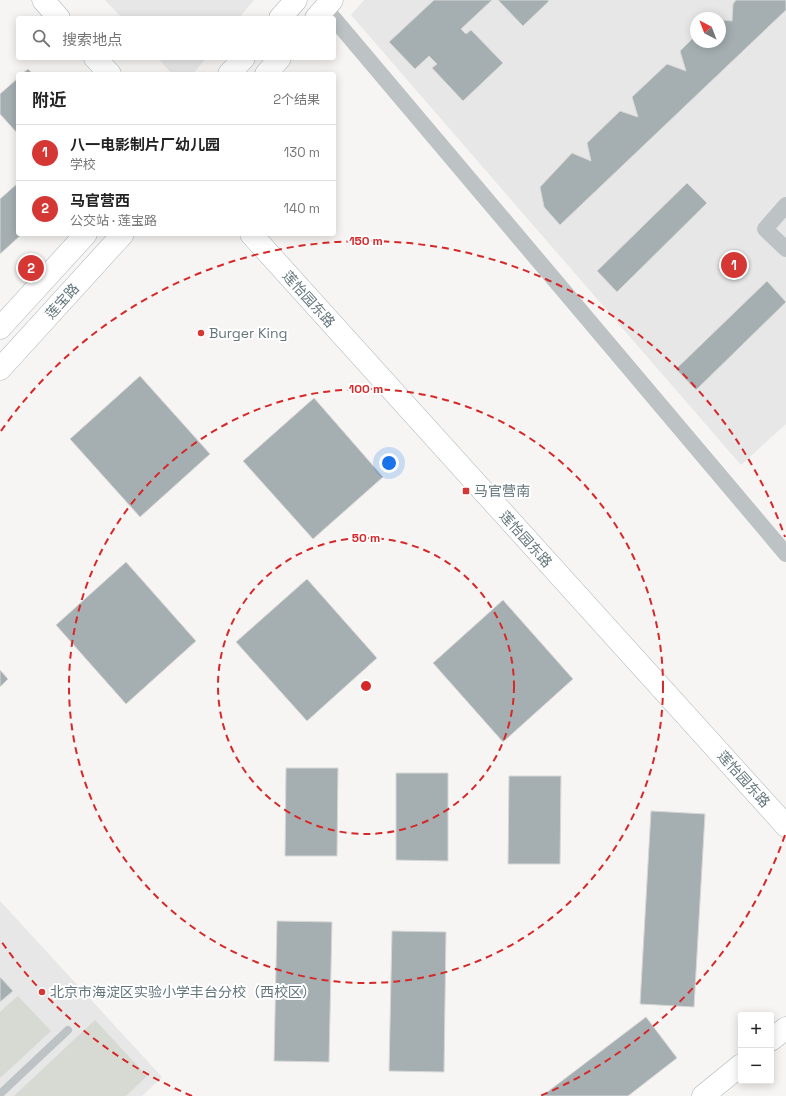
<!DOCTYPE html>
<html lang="zh">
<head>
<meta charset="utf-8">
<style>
  body { margin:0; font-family:"Space Grotesk","Noto Sans SC",sans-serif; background:#f6f6f6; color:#222 }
  .controls { position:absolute; right:12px; bottom:12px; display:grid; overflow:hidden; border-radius:4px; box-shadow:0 2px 10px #0003 }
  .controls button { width:36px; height:36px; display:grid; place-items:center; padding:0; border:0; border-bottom:1px solid #e0e0e0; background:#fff; color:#222; font:20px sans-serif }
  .compass { position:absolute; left:690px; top:12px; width:36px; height:36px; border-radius:50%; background:#fff; box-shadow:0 2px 10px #0003; rotate:318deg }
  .you { position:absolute; left:389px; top:463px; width:14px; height:14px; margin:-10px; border:3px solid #fff; border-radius:50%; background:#1a73e8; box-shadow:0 0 0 6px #1a73e833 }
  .badge { display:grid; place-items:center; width:26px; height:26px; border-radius:50%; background:#d43734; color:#fff; font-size:13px; font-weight:700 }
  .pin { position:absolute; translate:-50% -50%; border:2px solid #fff; box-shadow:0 1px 4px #0006 }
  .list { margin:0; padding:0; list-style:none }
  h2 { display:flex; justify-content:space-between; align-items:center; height:52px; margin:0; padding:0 16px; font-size:17px }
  h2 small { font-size:13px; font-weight:400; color:#767676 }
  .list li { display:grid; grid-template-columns:26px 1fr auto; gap:12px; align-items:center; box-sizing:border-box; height:56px; padding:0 16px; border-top:1px solid #e0e0e0 }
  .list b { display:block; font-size:15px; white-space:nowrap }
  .list p { margin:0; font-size:13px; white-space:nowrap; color:#767676 }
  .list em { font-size:13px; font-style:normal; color:#767676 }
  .icon { flex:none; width:22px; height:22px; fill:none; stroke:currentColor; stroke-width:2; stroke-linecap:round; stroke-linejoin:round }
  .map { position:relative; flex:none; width:786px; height:1096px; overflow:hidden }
  .search { position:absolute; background:#fff; box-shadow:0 2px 10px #0003; left:16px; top:16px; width:320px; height:44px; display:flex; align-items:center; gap:10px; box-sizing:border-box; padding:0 14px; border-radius:4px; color:#767676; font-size:15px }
  .panel { position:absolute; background:#fff; box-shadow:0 2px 10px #0003; left:16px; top:72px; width:320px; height:164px; border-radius:4px }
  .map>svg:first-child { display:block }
  .built { fill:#e6e7e6; fill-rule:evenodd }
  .green { fill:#d7dad2 }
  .building { fill:#a5afb1; stroke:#d7d7d5 }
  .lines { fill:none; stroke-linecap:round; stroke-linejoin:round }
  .secondary-casing { stroke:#adb5b7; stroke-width:23 }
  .lane { stroke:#bdc2c4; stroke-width:8 }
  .street { stroke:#bdc2c4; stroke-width:16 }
  .secondary { stroke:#fff; stroke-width:22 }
  .ring { fill:none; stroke:#d62828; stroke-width:2; stroke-dasharray:7 5 }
  .poi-dot { fill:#d43734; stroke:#fff; stroke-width:1.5 }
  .labels { text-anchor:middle; stroke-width:4; stroke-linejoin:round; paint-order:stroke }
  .street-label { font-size:14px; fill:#63767b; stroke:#fff }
  .poi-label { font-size:14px; fill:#63767b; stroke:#fff; text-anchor:start }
  .centre { fill:#d62828; stroke:#fff; stroke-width:2 }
  .ring-label { font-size:12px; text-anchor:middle; font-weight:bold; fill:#d62828; stroke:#fff; stroke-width:4; stroke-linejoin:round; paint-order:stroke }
</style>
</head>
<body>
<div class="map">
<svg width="786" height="1096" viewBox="0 0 786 1096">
  <rect width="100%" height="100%" fill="#f6f5f3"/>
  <!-- built -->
  <g class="built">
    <polygon points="105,0 254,0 239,18 122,18"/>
    <path d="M364,0h422v424l-45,41 -390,-450zM696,18h24v24h-24z"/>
    <polygon points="158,58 206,58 193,74 172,74"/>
    <polygon points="0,901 162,1077 142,1096 0,1096"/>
  </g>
  <!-- green -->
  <g class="green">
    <polygon points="18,996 51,1031 0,1078 0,1012"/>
    <polygon points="95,1020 147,1076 126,1096 14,1096"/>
  </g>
  <!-- building -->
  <g class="building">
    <polygon points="434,0 492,0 461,29 466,34 471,30 503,63 463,101 432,68 437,64 429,56 415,69 389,42"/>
    <polygon points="498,0 548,0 549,1 523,26"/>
    <polygon points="736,0 786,0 786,10 560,225 544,207 540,187 572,153 591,161 587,143 620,111 638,117 632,97 667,64 686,71 680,51 696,35 696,42 720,42 720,20 732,21 733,4"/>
    <polygon points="28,69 33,74 22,74"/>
    <polygon points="18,78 18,134 0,114 0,94"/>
    <polygon points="18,183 18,234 22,234 0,254 0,199"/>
    <polygon points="687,183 707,203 617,292 597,271"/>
    <polygon points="767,281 786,302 696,390 676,369"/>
    <polygon points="140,376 210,454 140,517 70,439"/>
    <polygon points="314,398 383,477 313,539 243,461"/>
    <polygon points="126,562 196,641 126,704 56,625"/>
    <polygon points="307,579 377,658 307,721 236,642"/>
    <polygon points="503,600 573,679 503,742 433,663"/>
    <polygon points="0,670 8,679 0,687"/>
    <polygon points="286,768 338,768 337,856 285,856"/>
    <polygon points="396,773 448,773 448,861 396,860"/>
    <polygon points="509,776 561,776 560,864 508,864"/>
    <polygon points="651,811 705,814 694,1007 640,1004"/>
    <polygon points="277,921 332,922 329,1062 274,1061"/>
    <polygon points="392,931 446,932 444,1072 389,1071"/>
    <polygon points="0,977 13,991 0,1002"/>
    <polygon points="646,1017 677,1058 628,1096 542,1096"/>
  </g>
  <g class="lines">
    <defs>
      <g id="secondary">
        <polyline points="43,0 59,18"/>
        <polyline points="280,18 296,0"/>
        <polyline points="316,18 332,0"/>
        <polyline points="95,58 110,74"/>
        <polyline points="229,74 244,58"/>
        <polyline points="266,74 280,58"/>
        <polyline points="251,234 786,826"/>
        <polyline points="0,328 86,234"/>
        <polyline points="0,369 123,234"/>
        <polyline points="771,1040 786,1028"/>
        <polyline points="703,1096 741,1065"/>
      </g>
    </defs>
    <!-- secondary casing -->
    <use href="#secondary" class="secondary-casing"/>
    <!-- lane -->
    <polyline class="lane" points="0,1094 68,1030"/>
    <!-- street -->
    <g class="street">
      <polyline points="325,8 786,554"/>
      <polyline points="786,205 765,229 786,249"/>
    </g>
    <!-- secondary -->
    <use href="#secondary" class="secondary"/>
  </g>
  <!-- distance rings -->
  <g class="ring">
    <circle cx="366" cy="686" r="148"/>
    <circle cx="366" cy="686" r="297"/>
    <path d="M785 835A445 445 0 0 1 540 1096M192 1096A445 445 0 0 1 1 941M1 431A445 445 0 0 1 785 537"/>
  </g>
  <!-- markers -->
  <g class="poi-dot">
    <circle cx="201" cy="333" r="4"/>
    <rect x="462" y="487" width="8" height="8" rx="2"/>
    <circle cx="42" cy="992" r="4"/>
  </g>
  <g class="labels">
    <!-- street labels -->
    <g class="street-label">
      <text transform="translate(309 299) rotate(48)" y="5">莲怡园东路</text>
      <text transform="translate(62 301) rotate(-48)" y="5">莲宝路</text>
      <text transform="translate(526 539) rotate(48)" y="5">莲怡园东路</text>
      <text transform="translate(744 779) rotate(48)" y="5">莲怡园东路</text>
    </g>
    <!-- poi labels -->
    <g class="poi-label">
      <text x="209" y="338">Burger King</text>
      <text x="474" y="496">马官营南</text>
      <text x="50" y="997">北京市海淀区实验小学丰台分校（西校区）</text>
    </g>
  </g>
  <circle cx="366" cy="686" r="6" class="centre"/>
  <g class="ring-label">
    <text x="366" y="245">150 m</text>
    <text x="366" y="393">100 m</text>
    <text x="366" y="542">50 m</text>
  </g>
</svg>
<div class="controls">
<button>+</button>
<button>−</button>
</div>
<svg class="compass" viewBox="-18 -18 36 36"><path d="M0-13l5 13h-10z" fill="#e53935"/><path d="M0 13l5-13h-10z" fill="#767676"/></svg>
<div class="you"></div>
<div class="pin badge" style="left:734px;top:265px">1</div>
<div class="pin badge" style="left:31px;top:268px">2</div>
<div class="search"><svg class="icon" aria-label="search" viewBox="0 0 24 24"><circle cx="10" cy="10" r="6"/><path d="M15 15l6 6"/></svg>搜索地点</div>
<section class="panel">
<h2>附近<small>2个结果</small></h2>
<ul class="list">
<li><span class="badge">1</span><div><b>八一电影制片厂幼儿园</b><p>学校</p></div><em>130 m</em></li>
<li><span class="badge">2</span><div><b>马官营西</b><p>公交站 · 莲宝路</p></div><em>140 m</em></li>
</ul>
</section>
</div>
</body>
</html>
